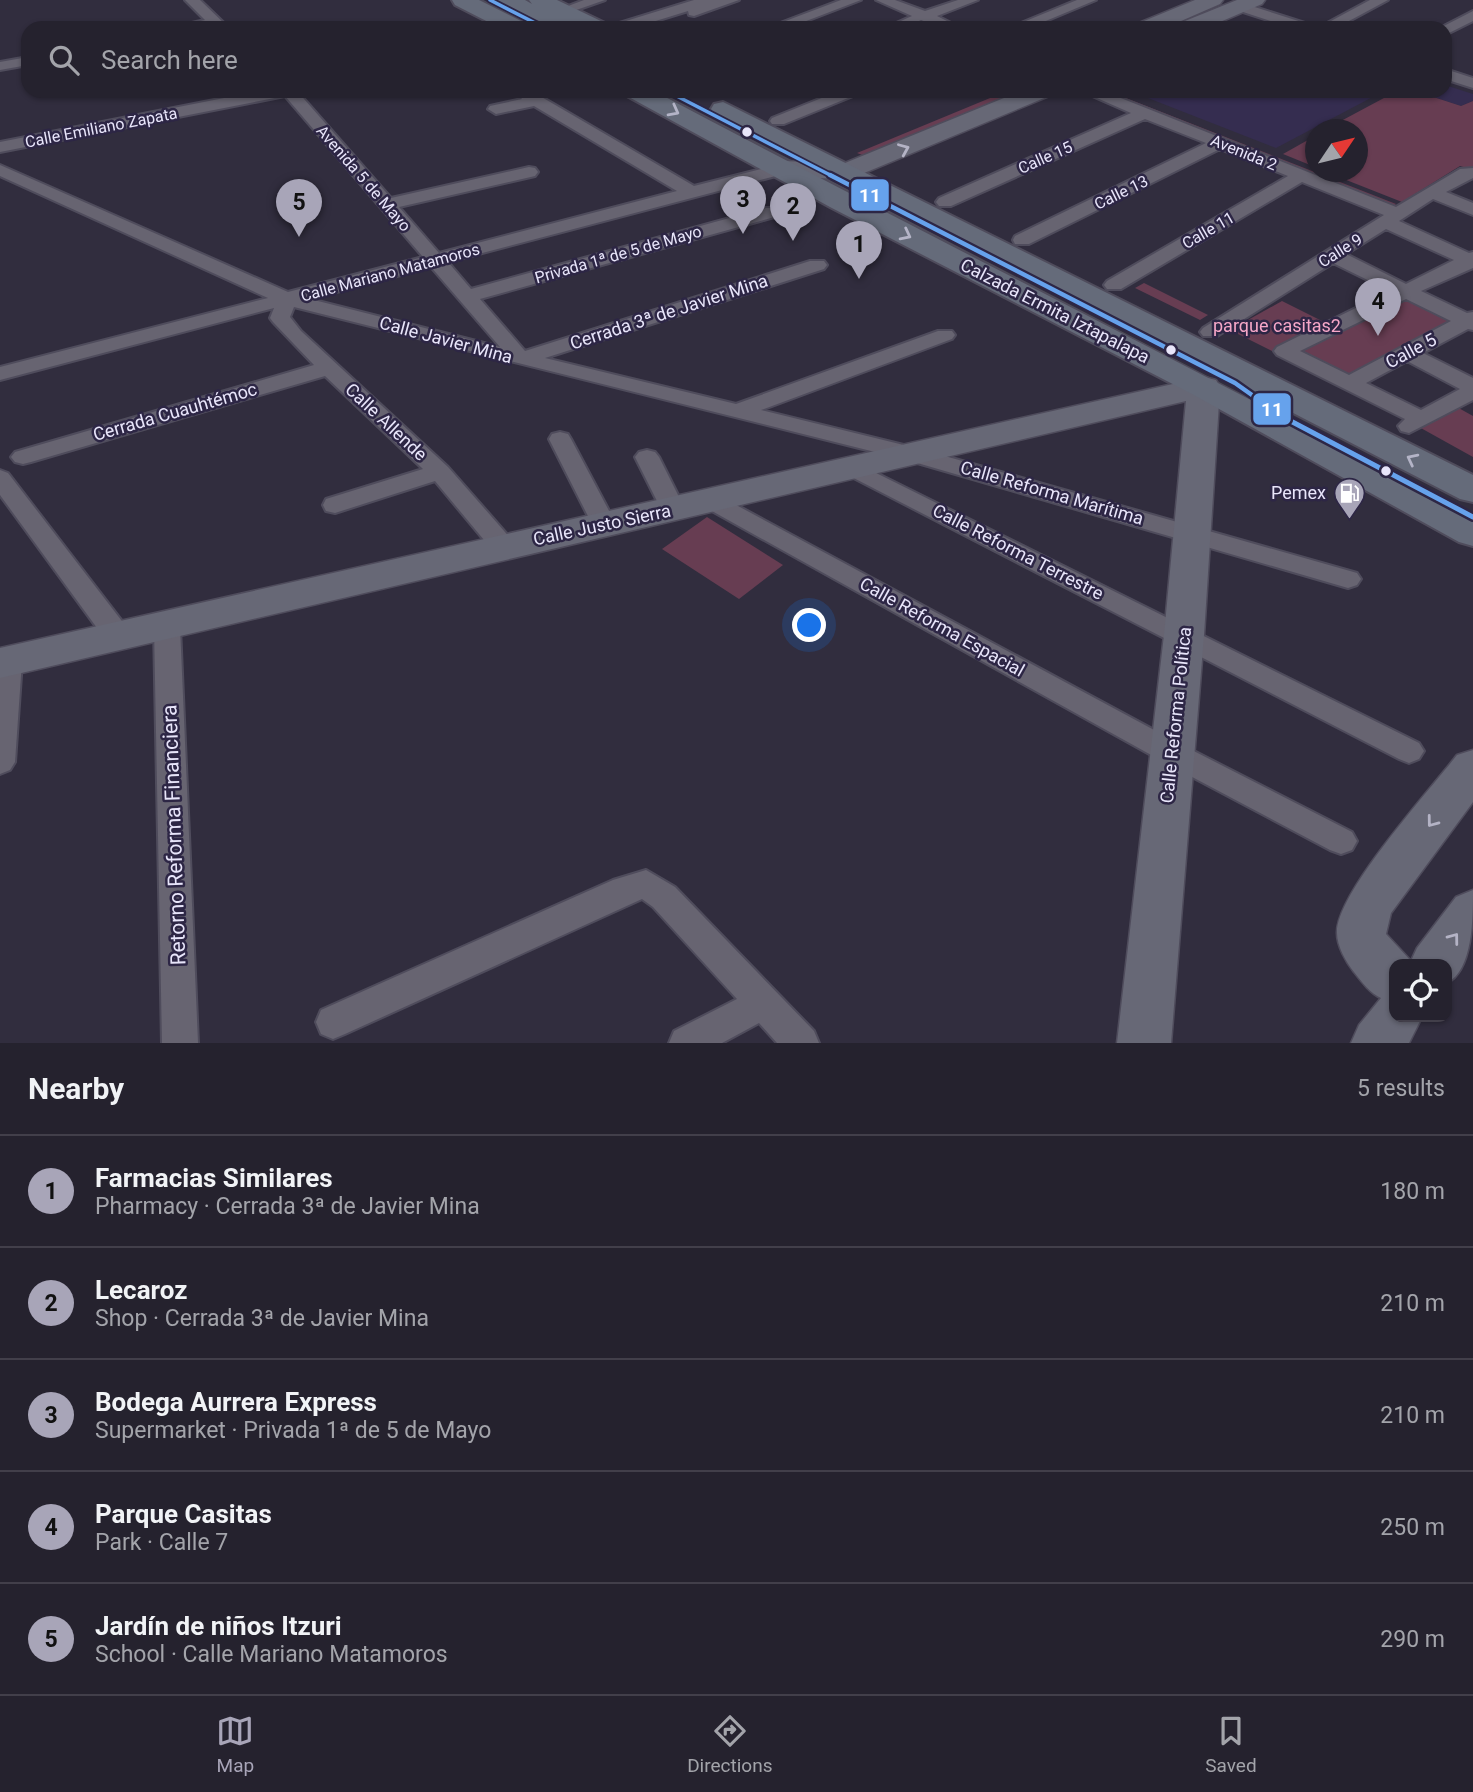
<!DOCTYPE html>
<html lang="en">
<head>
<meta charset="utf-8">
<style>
  body { margin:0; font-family:Roboto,sans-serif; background:#312f3a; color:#f1f3f6 }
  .controls { position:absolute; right:21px; bottom:21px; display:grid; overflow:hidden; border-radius:14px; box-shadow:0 2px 5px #0004 }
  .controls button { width:63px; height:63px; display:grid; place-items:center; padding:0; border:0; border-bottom:2px solid #423f4a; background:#25222e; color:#f1f3f6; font:35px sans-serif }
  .compass { position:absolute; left:1305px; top:119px; width:63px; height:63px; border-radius:50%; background:#25222e; box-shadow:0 2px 5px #0004; rotate:55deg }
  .you { position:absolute; left:810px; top:626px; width:24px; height:24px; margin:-18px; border:5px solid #fff; border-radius:50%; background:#1a73e8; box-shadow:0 0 0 10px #1a73e833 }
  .badge { display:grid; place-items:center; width:46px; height:46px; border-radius:50%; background:#a8a5b8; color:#111; font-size:23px; font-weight:700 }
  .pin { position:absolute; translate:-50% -58px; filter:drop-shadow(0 2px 4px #0008) }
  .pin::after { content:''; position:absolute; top:37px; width:24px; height:21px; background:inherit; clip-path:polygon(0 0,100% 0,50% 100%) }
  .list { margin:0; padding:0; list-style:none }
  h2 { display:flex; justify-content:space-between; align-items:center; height:91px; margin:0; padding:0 28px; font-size:30px }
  h2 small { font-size:23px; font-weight:400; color:#a3a4aa }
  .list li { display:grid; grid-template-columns:46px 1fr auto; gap:21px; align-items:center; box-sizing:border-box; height:112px; padding:0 28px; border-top:2px solid #423f4a }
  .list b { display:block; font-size:26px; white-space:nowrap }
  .list p { margin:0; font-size:23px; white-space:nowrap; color:#a3a4aa }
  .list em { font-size:23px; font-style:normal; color:#a3a4aa }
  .icon { flex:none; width:38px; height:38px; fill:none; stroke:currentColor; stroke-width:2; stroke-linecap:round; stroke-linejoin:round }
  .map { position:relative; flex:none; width:1473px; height:1043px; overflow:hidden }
  .search { position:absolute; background:#25222e; box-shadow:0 2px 5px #0004; left:21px; right:21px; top:21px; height:77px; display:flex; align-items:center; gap:18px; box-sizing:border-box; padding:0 24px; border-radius:21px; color:#a3a4aa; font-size:26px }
  .sheet { height:651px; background:#25222e }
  nav { display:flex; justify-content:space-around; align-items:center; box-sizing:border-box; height:98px; border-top:2px solid #423f4a; background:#25222e; font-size:19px; color:#a3a4aa }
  nav a { display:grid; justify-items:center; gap:4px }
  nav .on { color:#a8a5b8 }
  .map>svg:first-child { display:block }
  .built { fill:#352d50 }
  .green { fill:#673d52 }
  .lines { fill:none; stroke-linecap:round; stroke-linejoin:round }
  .street-casing { stroke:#4f4c5c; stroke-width:4 }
  .secondary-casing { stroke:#4f4c5c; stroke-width:3 }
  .primary-casing { stroke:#4f4c5c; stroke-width:4 }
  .street { fill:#676471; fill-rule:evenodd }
  .secondary { fill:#676876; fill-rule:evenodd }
  .primary { fill:#656b7a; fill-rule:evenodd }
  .bus-1-far2-casing { stroke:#2d2645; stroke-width:7 }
  .bus-1-far1-casing { stroke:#2d2645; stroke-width:9 }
  .bus-1-casing { stroke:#2d2645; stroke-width:10 }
  .bus-1-far2 { stroke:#66a2ec; stroke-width:3.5 }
  .bus-1-far1 { stroke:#66a2ec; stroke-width:4.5 }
  .bus-1 { stroke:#66a2ec; stroke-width:5 }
  .oneway { stroke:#b4b4c7 }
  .oneway2 { stroke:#b4b3c5 }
  .bus-dot { fill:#e8e5fa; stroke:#2d2645; stroke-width:2.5 }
  .labels { text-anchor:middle; stroke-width:5; stroke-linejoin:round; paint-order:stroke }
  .far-street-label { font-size:16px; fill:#e8e5fa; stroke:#2d2645 }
  .street-label { font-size:18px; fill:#e8e5fa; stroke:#2d2645 }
  .park-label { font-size:18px; fill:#f6a7c8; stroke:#2d2645 }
  .poi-label { font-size:18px; fill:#e8e5fa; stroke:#2d2645; text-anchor:end }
  .near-street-label { font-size:21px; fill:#e8e5fa; stroke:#2d2645 }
  .line-badge { stroke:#2d2645; stroke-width:2.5 }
  .badge-label { font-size:19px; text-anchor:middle; font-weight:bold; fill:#fff }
</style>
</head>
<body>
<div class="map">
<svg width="1473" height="1043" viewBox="0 0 1473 1043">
  <rect width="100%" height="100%" fill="#312d3e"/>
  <!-- built -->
  <g class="built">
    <polygon points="1445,85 1473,94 1473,101 1461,106 1415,91 1445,91"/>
    <polygon points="1130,91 1384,91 1276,148"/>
  </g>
  <!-- green -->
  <g class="green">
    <polygon points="1007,91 1031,91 870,158 857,153"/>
    <polygon points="1095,91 1108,91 1396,204 1390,209"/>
    <polygon points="1397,91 1415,91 1461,106 1473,101 1473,170 1460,166 1402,202 1326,172 1358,172 1358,130 1326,129"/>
    <polygon points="1315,136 1315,167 1283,154"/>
    <polygon points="1144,283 1208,315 1200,320 1135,288"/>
    <polygon points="1408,295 1462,321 1351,379 1292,351"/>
    <polygon points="1282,301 1324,322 1272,351 1230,330"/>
    <polygon points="1455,406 1473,416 1473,457 1419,427"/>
    <polygon points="707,517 783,565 739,599 662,549"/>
  </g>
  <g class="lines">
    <defs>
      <g id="street">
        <polygon points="185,0 200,0 229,28 181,28 183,25 205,20"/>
        <polygon points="584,0 605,0 562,15 555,11"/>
        <polygon points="694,0 739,0 694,16 689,15 688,11 633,28 611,28 613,25"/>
        <polygon points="841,0 861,0 788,28 767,28"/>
        <polygon points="876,0 895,0 925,11 958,0 978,0 937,16 961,28 941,28 921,20 905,28 885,28 912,16"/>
        <polygon points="1077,0 1096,0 1029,28 1009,28"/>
        <polygon points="1370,0 1388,0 1336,28 1318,28"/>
        <polygon points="1239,2 1311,25 1313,28 1292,28 1234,9 1232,6"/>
        <polygon points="1473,11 1473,21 1445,35 1445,28 1440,28"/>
        <polygon points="28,57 28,65 0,70 0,62"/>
        <polygon points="1445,69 1473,78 1473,88 1445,79"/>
        <path d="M260,91h37l94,107 138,-31 6,1 3,4 -3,4 -136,31 40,46 238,-62 -143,-85 -38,8 -8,-5 2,-3 32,-7 -3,-4 2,-3h12l161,94 87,-22 6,1 3,4 -3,4 -339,89 23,27 295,-81h12l3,4 -3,4 -298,83 45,52 285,-90h14l3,4 -3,4 -279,89 191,46 202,-73h14l3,4 -3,4 -191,71 159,39 437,124 4,6 -4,6 -9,3 -441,-128 -613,-153 -4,10 11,14 147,136 64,73 4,6 -4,6 -9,3 -9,-3 -59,-71 -100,32 -9,-2 -3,-6 3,-6 97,-30 -98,-93 -294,86 -8,2 -8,-2 -4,-5 4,-5 299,-87 -41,-43 -3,-4 4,-10 -274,72v-13l268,-69 -268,-122v-11l288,127 135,-35 -138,-161 -285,56v-10zM431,267l69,80 -190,-48z"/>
        <polygon points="839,91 861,91 858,94 784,124 772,124 770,121 772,118"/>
        <path d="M1081,91h22l293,116 64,-38 13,-1v10l-27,14 27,11v12l-40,-16 -34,22 70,32 4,-1v16l-52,23 46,22 6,-1v18l-5,-1 -45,24 50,25v22l-64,33 -8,-2 -3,-5 7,-7 -128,-64 -3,-4 3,-4 113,-56 -57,-28 -116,73h-14l-3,-4 3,-4 181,-113 -82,-33 -181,107h-14l-3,-4 3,-4 181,-105 -68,-27 -191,95h-14l-2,-4 2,-4 191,-93 -61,-24 -194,87h-12l-3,-4 3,-4 192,-85zM1386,229l68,31 -48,24 -60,-30zM1406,299l45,22 -102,54 -49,-24zM1407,361l53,28 -39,21 -55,-27z"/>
        <polygon points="560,432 568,434 571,439 616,524 613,530 604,532 595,530 592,524 549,439 552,434"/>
        <polygon points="647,450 655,452 659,457 685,509 682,515 673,517 664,515 635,457 639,452"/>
        <polygon points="852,461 1419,743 1424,751 1419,759 1409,763 1399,759 844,473 840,468 844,463"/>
        <polygon points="0,470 8,473 128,629 131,636 128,643 118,646 108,643 0,495"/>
        <polygon points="712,492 1182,745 1352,832 1357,841 1352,850 1341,854 1330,850 1162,761 703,506 700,500 703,494"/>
        <polygon points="167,617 176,620 180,627 198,1043 162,1043 154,627 158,620"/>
        <polygon points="8,651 18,654 22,661 15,762 10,770 0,774 0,653"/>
        <polygon points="646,870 675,887 814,1031 819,1043 777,1043 759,1023 722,1043 669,1043 674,1031 737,999 653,907 642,899 345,1034 333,1039 321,1034 316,1022 321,1010 613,880"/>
      </g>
      <g id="secondary">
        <polygon points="1195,0 1223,0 1220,4 1165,28 1136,28 1139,23"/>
        <polygon points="1237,0 1265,0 1262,4 1206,28 1182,26 1185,21"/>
        <polygon points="1021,91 1053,91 1049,96 857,176 848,179 781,177 772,174 768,169 772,164 781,161 845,163"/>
        <polygon points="1204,377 1216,380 1220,387 1204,635 1171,1043 1117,1043 1164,635 1186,401 0,678 0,648"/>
        <path d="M1473,750v52l-82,111 -5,21 25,27 6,-13 39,-51 17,-7c0,28 0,80 -26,93v-19h-53v53h28l-13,26h-58l8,-18 22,-27c-10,-4 -20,-17 -27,-26 -8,-10 -17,-26 -17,-39 -1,-40 93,-143 120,-178z"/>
      </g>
      <g id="primary">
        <polygon points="452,0 479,0 525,23 528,28 500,28 455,5"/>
        <polygon points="497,0 525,0 532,4 529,0 557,0 605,23 608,28 580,28 569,23 571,28 546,28 500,5"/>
        <path d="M624,91h30c272,144 547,281 819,425v30l-14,-4 -267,-148 -362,-187 -203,-111z"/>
        <polygon points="723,102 1473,475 1473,502 1460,499 714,114 711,109 714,104"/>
      </g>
    </defs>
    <!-- street casing -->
    <use href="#street" class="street-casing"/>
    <!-- secondary casing -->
    <use href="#secondary" class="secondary-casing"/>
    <!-- primary casing -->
    <use href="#primary" class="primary-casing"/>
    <!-- street -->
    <use href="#street" class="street"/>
    <!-- secondary -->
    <use href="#secondary" class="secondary"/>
    <!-- primary -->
    <use href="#primary" class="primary"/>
    <defs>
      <g id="bus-1-far2">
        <polyline points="490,0 545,28"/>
        <polyline points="667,91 834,177"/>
      </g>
      <polyline id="bus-1-far1" points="830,175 1235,383 1259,400"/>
      <polyline id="bus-1" points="1257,398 1283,417 1473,517"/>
    </defs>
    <!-- bus-1-far2 casing -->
    <use href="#bus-1-far2" class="bus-1-far2-casing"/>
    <!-- bus-1-far1 casing -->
    <use href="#bus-1-far1" class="bus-1-far1-casing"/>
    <!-- bus-1 casing -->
    <use href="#bus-1" class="bus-1-casing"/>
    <!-- bus-1-far2 -->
    <use href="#bus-1-far2" class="bus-1-far2"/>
    <!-- bus-1-far1 -->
    <use href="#bus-1-far1" class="bus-1-far1"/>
    <!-- bus-1 -->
    <use href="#bus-1" class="bus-1"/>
  </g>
  <!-- one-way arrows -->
  <defs><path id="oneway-chevron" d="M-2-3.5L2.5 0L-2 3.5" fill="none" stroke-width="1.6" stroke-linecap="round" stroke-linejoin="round" transform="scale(1.75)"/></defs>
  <g class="oneway">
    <use href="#oneway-chevron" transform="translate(674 111) rotate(28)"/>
    <use href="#oneway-chevron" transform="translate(906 235) rotate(27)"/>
    <use href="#oneway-chevron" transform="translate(1412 459) rotate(-153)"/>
  </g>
  <g class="oneway2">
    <use href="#oneway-chevron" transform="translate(904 149) rotate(-23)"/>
    <use href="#oneway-chevron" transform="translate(1432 822) rotate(127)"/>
    <use href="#oneway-chevron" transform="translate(1454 938) rotate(-53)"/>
  </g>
  <!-- icons -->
  <defs>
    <symbol id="fuel-pin" viewBox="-11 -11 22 30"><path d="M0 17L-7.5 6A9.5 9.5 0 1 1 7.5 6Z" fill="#a8a5b8" stroke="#2d2645"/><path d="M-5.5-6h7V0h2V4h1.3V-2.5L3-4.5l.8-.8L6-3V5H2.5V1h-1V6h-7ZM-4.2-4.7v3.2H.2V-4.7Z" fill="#fff"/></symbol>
  </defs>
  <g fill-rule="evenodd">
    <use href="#fuel-pin" x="1332" y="476" width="35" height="47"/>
  </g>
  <!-- markers -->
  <g class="bus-dot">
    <circle cx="747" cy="132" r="6"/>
    <circle cx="1171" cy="350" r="6"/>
    <circle cx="1386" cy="471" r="6"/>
  </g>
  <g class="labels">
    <!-- far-street labels -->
    <g class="far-street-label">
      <text transform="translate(101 127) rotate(-11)" y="6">Calle Emiliano Zapata</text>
      <text transform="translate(1244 152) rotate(22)" y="6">Avenida 2</text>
      <text transform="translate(1045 157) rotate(-24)" y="6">Calle 15</text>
      <text transform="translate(364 178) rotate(49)" y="6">Avenida 5 de Mayo</text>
      <text transform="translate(1121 192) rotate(-26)" y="6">Calle 13</text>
      <text transform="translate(1208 230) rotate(-30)" y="6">Calle 11</text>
      <text transform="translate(1340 250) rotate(-32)" y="6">Calle 9</text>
      <text transform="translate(618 254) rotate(-16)" y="6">Privada 1ª de 5 de Mayo</text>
      <text transform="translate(390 272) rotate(-15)" y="6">Calle Mariano Matamoros</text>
    </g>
    <!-- street labels -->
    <g class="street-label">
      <text transform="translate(1055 311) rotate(27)" y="6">Calzada Ermita Iztapalapa</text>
      <text transform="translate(669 312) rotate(-18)" y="6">Cerrada 3ª de Javier Mina</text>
      <text transform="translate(446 340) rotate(15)" y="6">Calle Javier Mina</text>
      <text transform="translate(1411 351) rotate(-28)" y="6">Calle 5</text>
      <text transform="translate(175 412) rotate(-16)" y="6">Cerrada Cuauhtémoc</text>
      <text transform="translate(386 422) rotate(43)" y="6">Calle Allende</text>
      <text transform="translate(1052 493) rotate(16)" y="6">Calle Reforma Marítima</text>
      <text transform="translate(602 525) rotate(-12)" y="6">Calle Justo Sierra</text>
      <text transform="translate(1018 552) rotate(27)" y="6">Calle Reforma Terrestre</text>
      <text transform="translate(942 627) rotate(29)" y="6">Calle Reforma Espacial</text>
      <text transform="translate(1176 715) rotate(-84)" y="6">Calle Reforma Política</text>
    </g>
    <!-- park labels -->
    <g class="park-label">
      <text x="1277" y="332">parque casitas2</text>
    </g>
    <!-- poi labels -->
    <g class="poi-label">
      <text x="1326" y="499">Pemex</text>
    </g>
    <!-- near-street labels -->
    <g class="near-street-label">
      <text transform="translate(174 835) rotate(-92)" y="7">Retorno Reforma Financiera</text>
    </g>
  </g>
  <g class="line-badge">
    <rect x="850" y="178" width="40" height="34" rx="7" fill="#66a2ec"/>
    <rect x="1252" y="392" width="40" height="34" rx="7" fill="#66a2ec"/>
  </g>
  <g class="badge-label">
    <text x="870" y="202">11</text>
    <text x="1272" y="416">11</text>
  </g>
</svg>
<div class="controls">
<button><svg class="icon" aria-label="locate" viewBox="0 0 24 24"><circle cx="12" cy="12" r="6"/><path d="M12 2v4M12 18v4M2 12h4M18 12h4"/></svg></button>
</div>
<svg class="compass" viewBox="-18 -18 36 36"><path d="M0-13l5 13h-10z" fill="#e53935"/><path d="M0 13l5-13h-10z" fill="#a3a4aa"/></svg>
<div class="you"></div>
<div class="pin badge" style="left:859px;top:279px">1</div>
<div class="pin badge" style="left:793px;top:241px">2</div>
<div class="pin badge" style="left:743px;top:234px">3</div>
<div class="pin badge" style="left:1378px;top:336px">4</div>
<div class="pin badge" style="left:299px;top:237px">5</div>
<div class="search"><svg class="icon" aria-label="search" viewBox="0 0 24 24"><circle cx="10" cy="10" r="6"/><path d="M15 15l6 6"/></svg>Search here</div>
</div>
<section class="sheet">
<h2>Nearby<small>5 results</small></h2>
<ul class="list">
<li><span class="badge">1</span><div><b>Farmacias Similares</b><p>Pharmacy · Cerrada 3ª de Javier Mina</p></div><em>180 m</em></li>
<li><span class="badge">2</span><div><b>Lecaroz</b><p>Shop · Cerrada 3ª de Javier Mina</p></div><em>210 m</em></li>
<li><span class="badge">3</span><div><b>Bodega Aurrera Express</b><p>Supermarket · Privada 1ª de 5 de Mayo</p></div><em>210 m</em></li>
<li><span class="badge">4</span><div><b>Parque Casitas</b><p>Park · Calle 7</p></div><em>250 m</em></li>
<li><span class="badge">5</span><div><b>Jardín de niños Itzuri</b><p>School · Calle Mariano Matamoros</p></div><em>290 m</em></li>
</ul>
</section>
<nav>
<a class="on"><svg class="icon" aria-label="map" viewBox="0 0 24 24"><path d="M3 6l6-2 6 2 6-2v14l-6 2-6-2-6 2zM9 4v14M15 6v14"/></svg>Map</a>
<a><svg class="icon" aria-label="directions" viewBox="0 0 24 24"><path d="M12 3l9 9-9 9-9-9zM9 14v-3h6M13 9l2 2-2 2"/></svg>Directions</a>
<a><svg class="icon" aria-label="saved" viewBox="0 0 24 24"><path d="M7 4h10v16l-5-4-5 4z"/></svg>Saved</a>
</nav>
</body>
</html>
